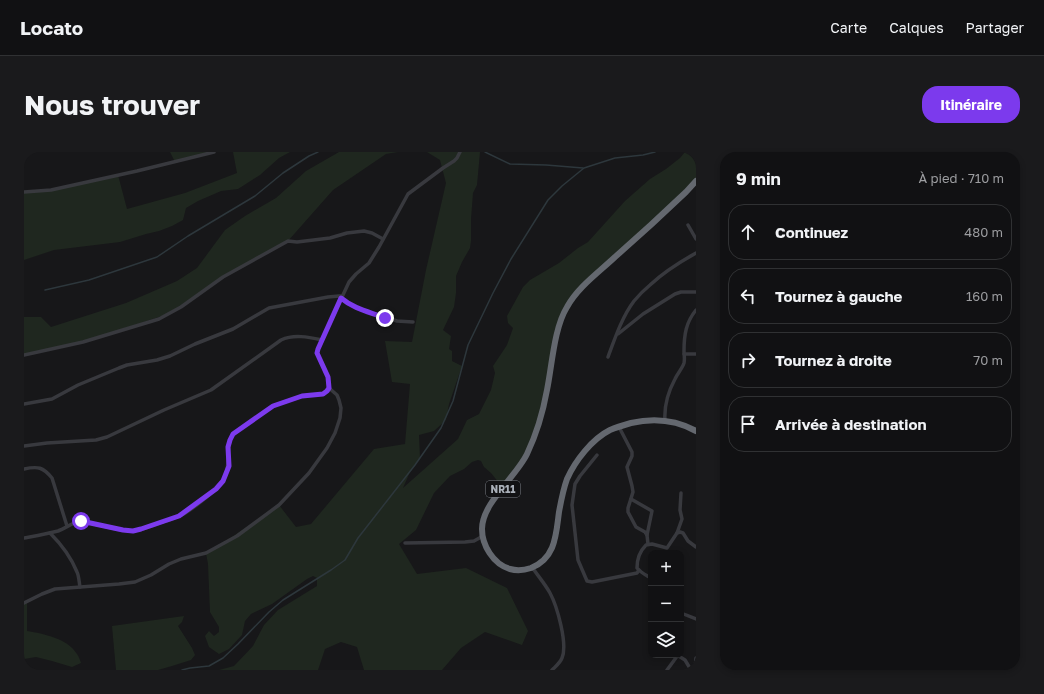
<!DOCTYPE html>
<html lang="fr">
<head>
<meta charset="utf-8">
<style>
  body { margin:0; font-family:"Golos Text",sans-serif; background:#1a1a1c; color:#f1f3f6 }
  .controls { position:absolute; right:12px; bottom:12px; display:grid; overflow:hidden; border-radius:8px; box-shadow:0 2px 6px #0003 }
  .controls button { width:36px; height:36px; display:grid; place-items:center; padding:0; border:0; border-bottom:1px solid #303133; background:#111113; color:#f1f3f6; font:20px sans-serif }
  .stop { position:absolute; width:12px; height:12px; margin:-9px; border:3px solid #7c3aed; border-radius:50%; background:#fff }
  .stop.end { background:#7c3aed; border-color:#fff; box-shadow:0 1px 4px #0008 }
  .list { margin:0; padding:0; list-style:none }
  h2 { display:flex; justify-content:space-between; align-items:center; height:52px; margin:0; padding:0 16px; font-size:17px }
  h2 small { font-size:13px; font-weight:400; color:#9c9da0 }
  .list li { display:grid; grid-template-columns:26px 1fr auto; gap:12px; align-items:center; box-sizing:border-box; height:56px; margin:0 8px 8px; padding:0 8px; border:1px solid #303133; border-radius:16px }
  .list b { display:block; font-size:15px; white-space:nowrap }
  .list em { font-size:13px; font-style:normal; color:#9c9da0 }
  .icon { flex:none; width:22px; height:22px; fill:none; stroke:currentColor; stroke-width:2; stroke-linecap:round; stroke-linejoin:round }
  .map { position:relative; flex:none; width:672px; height:518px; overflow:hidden; border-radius:16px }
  header { display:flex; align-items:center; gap:24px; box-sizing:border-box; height:56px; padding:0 20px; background:#111113; border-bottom:1px solid #303133 }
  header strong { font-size:19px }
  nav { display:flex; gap:22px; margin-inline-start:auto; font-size:14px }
  .intro { display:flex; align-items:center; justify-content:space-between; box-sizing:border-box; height:96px; padding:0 24px }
  h1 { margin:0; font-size:28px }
  .button { padding:10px 18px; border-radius:16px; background:#7c3aed; color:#fff; font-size:14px; font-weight:700 }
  main { display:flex; gap:24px; padding:0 24px }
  aside { flex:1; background:#111113; border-radius:16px; box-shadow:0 2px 6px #0003 }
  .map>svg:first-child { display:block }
  .green { fill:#1f271f }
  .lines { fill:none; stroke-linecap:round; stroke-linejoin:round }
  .stream { stroke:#2d373c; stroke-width:1.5 }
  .street { stroke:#38393e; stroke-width:3.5 }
  .highway { stroke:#64686f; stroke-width:6 }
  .route { stroke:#7c3aed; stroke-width:5 }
  .labels { text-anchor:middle; stroke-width:4; stroke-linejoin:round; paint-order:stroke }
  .shield { fill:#121214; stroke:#7c8087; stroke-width:1 }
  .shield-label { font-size:10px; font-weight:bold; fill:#a9afb8 }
</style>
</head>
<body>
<header>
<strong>Locato</strong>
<nav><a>Carte</a><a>Calques</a><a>Partager</a></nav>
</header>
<div class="intro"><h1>Nous trouver</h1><a class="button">Itinéraire</a></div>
<main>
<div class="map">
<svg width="672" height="518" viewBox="0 0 672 518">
  <rect width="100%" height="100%" fill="#171719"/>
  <!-- green -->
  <g class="green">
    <polygon points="146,0 190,0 151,10"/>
    <polygon points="209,0 266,0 255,6 236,23 214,37 197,39 174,49 162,56 159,68 148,74 135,79 122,82 96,90 30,98 0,108 0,40 17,40 94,23 103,57 161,41 213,21"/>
    <polygon points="315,0 374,0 362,2 309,38 264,89 199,125 144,162 59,190 0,203 0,165 17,165 27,175 102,151 153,129 173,116 201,78 221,64 252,46 282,19"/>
    <polygon points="403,0 456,0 453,33 449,41 447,67 447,89 446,96 438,110 432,124 432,141 430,155 419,178 427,184 425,197 428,199 428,209 438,214 425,252 422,268 410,279 395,283 396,306 386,320 379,336 434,287 443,268 455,262 467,238 471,221 469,214 483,193 489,176 484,171 483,164 499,135 506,128 535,111 554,96 564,90 601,49 626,27 642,17 656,6 661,0 672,0 672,29 557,137 536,173 523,240 504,301 479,336 467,321 460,315 457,309 454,308 448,310 440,317 426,324 410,341 392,378 375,392 393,422 442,416 483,436 504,479 498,493 461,480 437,496 418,518 340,518 333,495 317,490 301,497 294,518 195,518 210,514 229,494 240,473 254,458 293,434 293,426 289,424 283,427 248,452 227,462 221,469 218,483 205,497 195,502 185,495 181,484 185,479 190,484 195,480 195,475 186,460 184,412 182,401 193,395 255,353 272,375 287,372 350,297 381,292 386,232 368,230 361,189 388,190 402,118 422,31 416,8"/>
    <path d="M3,450v29c17,3 40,7 50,23 2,3 3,6 4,9l-9,4 -20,-6 -16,-4 -12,2v-56z"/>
    <polygon points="160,464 158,470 154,474 168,496 171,503 167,508 148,514 134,518 92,518 88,474"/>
  </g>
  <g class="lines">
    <!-- stream -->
    <g class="stream">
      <polyline points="461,0 486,12 522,13 559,16"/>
      <polyline points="21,138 65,128 133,105 164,84 231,44 259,21 285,4 294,0"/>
      <polyline points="158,518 166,516 185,514 199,506 214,492 245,460 259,448 307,418 321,408 334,386 391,313 417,276 429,249 444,193 469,141 487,107 524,48 538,34 560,16 591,6 619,3 631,0"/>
    </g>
    <!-- street -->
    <g class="street">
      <polyline points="0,40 27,38 113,19 190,0"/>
      <polyline points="664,73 672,87"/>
      <polyline points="317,146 323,151 335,157 373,169 389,170"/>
      <polyline points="594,182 619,162 651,142 657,140 672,140"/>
      <polyline points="660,202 672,202"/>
      <polyline points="0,203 59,190 135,167 157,155 199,125 264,89 273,90 306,86 323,81 340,79 348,81 359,87"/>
      <path d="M584,205c7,-19 14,-40 26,-56 5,-6 10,-11 16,-16 15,-14 28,-22 46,-32"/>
      <polyline points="0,252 28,247 54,233 95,216 103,213 133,208 146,204 171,192 209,177 245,156 304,145 315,144 318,144"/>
      <path d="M641,269c-1,-14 3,-29 10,-42 2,-5 7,-10 9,-16 1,-4 0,-8 0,-12 0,-16 2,-29 12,-41"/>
      <polyline points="595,275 608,300 608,304 603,315 608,334 609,340 604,356 604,360 612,375 621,380 623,383 624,392"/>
      <path d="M0,294l23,-3 49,-3 11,-3 57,-27 47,-20 70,-50c13,-6 27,-3 41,0"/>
      <polyline points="573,303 556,324 551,332 548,353 554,408 563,429 568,430 613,421 615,418"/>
      <path d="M0,317c14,-3 19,-2 28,9l15,48"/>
      <polyline points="607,347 628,359 623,383"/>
      <path d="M26,381c11,11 21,24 27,39 2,4 2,10 3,15"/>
      <polyline points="653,381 658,367 656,358 657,341"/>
      <path d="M0,386c11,-2 23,-4 34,-7 8,-3 15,-9 23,-10 15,3 37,10 52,10 10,-1 22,-6 32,-10 5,-1 10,-3 15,-5 10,-5 39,-27 44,-37 8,-16 0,-29 9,-45l40,-28 29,-10 21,-2 4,-3 2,-3 -1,-11 -11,-24 1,-4 31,-67 7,-8 13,-11 10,-16 29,-53 35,-26 11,-7 3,-3 3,-6"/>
      <polyline points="381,391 441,390 450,389 459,384"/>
      <path d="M508,415c6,9 13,17 18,26 7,13 18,51 12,65 -2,5 -6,8 -10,12"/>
      <path d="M627,426c-5,-3 -10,-5 -14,-10 0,-10 3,-17 9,-23l6,-1 15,4 10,-15 3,-1 3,1 5,8 8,6"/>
      <polyline points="0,451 18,442 31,437 95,432 111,430 127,423 145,412 157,407 182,401 213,384 255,353 285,321 303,296 311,281 316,266 317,256 315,248 313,243 305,236"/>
      <polyline points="657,461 672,467"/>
      <polyline points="626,475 627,478"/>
      <polyline points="653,503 661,508 667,518"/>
      <polyline points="643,518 654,503"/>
      <polyline points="671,518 672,506"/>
    </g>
    <!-- highway -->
    <path class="highway" d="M672,29l-10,11c-23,22 -47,44 -71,65 -17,16 -37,30 -48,50 -13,21 -15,59 -20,83 -4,22 -10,43 -20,64 -11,23 -45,49 -45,75 0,16 11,35 28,40 7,2 15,1 21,-1 25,-10 25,-34 28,-56 2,-11 4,-22 8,-33 8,-18 25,-40 43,-49 7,-3 14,-5 21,-7 22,-5 45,-3 65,8"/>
  </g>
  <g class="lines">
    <!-- route -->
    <path class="route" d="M57,369l42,9 10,1 8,-2 38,-13 37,-27 7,-8 6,-15 -1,-19 2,-7 3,-6 40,-28 29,-10 21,-2 4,-3 2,-3 -1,-11 -11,-24 1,-4 23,-51c13,11 29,14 44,20"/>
  </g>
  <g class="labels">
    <!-- shield labels -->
    <rect class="shield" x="462" y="329" width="34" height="16" rx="3"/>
    <g class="shield-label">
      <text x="479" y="341">NR11</text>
    </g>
  </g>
</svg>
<div class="controls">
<button>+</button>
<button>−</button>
<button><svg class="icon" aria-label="layers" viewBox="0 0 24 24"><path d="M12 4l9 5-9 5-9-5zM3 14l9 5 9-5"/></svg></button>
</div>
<div class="stop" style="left:57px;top:369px"></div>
<div class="stop end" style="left:361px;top:166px"></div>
</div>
<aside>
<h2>9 min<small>À pied · 710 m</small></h2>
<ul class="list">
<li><svg class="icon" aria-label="ahead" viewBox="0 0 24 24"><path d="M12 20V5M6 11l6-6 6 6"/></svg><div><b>Continuez</b></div><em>480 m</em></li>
<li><svg class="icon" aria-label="left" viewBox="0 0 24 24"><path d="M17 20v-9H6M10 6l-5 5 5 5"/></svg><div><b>Tournez à gauche</b></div><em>160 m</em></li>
<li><svg class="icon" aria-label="right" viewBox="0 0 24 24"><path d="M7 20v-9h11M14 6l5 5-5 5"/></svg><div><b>Tournez à droite</b></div><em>70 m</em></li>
<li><svg class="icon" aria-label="arrive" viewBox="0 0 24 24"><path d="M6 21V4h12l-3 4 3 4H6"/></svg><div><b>Arrivée à destination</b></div></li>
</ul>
</aside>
</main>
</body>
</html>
